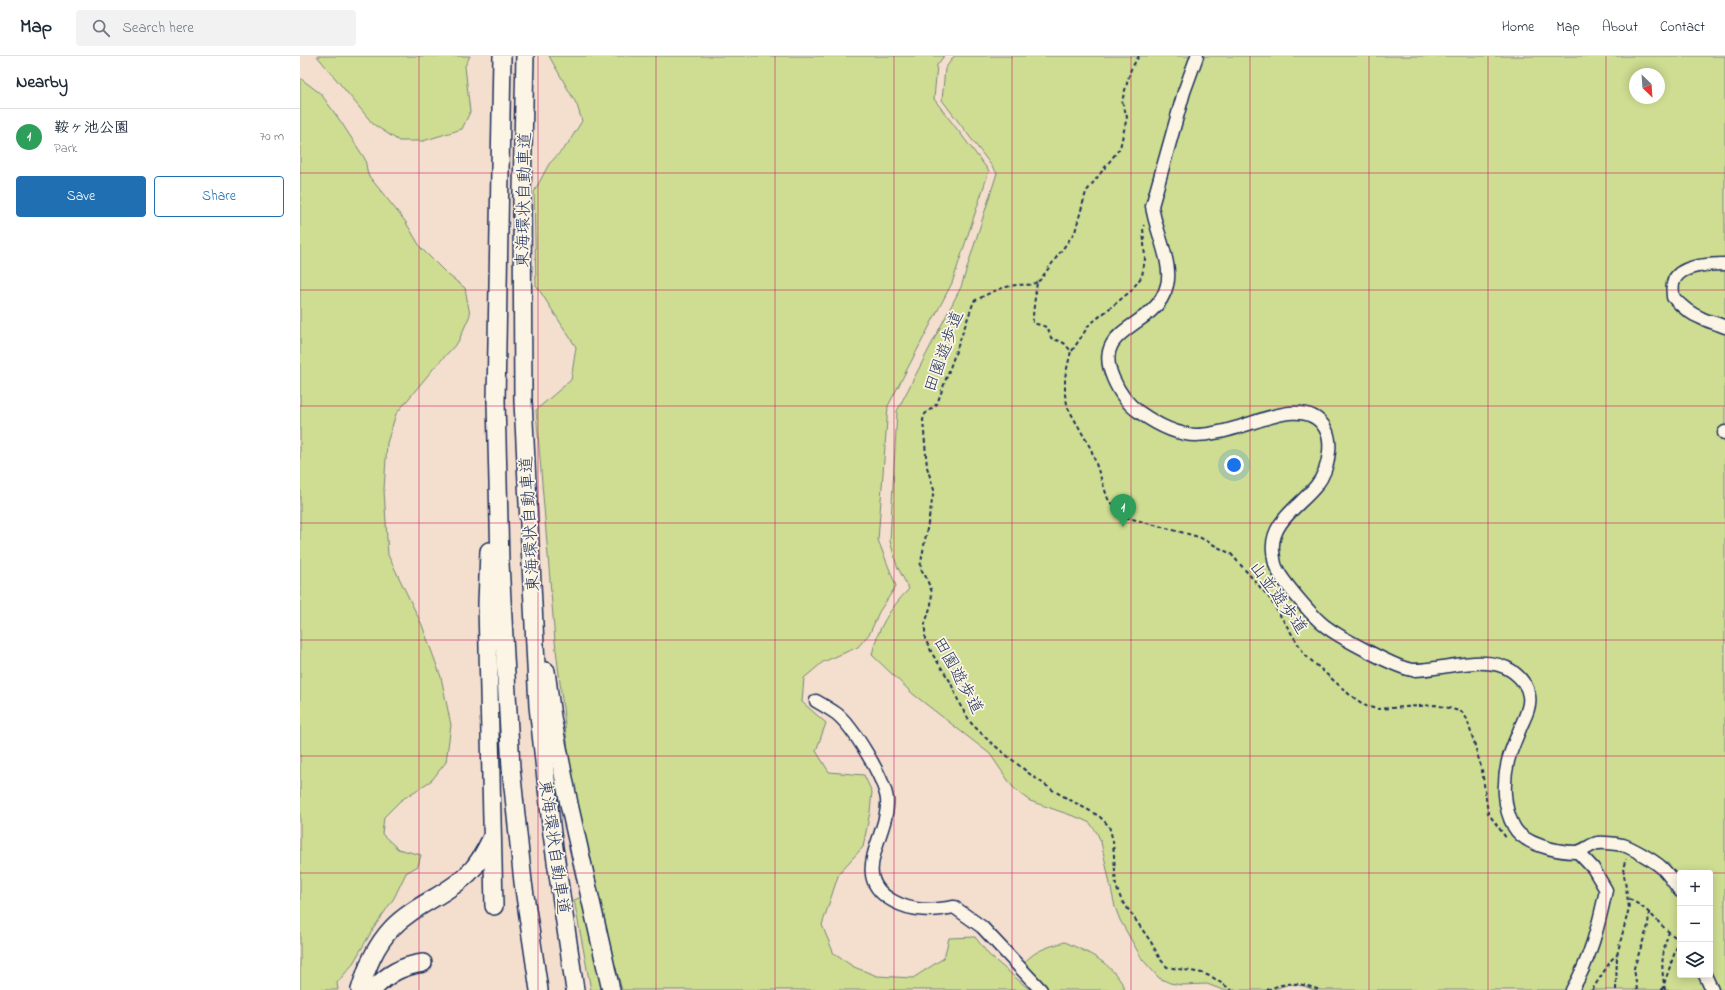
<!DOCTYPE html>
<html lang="en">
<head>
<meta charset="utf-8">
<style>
  body { margin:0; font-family:"Indie Flower","Klee One",sans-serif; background:#f2f2f3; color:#1f2937 }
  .controls { position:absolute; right:12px; bottom:12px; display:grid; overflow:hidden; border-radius:4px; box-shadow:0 2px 10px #0003 }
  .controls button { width:36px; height:36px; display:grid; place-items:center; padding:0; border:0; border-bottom:1px solid #e0e1e3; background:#fff; color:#1f2937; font:20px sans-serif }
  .compass { position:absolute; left:1329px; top:12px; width:36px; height:36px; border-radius:50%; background:#fff; box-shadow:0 2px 10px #0003; rotate:155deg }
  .you { position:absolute; left:934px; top:409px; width:14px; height:14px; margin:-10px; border:3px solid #fff; border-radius:50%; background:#1a73e8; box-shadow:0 0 0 6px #1a73e833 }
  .badge { display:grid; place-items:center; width:26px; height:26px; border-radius:50%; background:#1f6fb2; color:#fff; font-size:13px; font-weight:700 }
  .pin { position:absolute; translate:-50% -33px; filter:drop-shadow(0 1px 2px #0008) }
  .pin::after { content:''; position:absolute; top:21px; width:14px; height:12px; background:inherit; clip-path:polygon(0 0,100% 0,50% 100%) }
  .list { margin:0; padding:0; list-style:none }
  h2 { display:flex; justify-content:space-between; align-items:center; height:52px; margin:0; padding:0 16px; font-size:17px }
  h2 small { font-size:13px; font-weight:400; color:#747a83 }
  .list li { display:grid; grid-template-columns:26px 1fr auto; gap:12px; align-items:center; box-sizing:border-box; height:56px; padding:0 16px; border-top:1px solid #e0e1e3 }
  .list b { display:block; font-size:15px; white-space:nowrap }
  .list p { margin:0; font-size:13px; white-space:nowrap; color:#747a83 }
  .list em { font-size:13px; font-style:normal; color:#747a83 }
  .actions { display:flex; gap:8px; padding:12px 16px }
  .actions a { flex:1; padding:9px 0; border:1px solid #1f6fb2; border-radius:4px; text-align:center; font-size:14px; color:#1f6fb2 }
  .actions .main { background:#1f6fb2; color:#fff }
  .icon { flex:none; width:22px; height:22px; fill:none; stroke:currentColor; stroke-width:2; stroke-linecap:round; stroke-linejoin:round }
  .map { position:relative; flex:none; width:1425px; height:934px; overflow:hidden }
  header { display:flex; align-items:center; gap:24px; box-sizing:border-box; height:56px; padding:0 20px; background:#fff; border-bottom:1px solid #e0e1e3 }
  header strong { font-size:19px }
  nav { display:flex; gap:22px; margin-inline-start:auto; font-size:14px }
  .search { width:280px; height:36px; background:#f2f2f3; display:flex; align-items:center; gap:10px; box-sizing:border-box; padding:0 14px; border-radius:4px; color:#747a83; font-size:15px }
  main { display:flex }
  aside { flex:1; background:#fff }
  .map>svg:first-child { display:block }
  .green { fill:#cedd91; stroke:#748678; fill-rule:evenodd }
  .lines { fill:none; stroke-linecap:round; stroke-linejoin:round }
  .minor-casing { stroke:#1b2f5e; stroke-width:15 }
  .highway-casing { stroke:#1b2f5e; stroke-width:20 }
  .path { stroke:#1b2f5e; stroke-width:2; stroke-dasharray:4 3; stroke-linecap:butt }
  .minor { stroke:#fcf5e5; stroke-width:12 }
  .highway { stroke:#fcf5e5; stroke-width:17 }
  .grid { fill:none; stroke:#c2185b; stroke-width:1; stroke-opacity:0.55 }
  .labels { text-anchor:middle; stroke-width:3.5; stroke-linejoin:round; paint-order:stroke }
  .street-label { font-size:17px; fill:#1b2f5e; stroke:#fcf5e5 }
</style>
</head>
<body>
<header>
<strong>Map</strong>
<div class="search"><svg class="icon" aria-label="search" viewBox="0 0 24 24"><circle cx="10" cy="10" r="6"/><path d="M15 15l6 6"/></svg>Search here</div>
<nav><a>Home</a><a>Map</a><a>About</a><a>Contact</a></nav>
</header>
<main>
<aside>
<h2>Nearby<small></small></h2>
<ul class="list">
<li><span class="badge" style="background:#2e9e5b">1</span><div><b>鞍ヶ池公園</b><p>Park</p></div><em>70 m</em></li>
</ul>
<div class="actions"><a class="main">Save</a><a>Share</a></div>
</aside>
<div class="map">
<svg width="1425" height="934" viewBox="0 0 1425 934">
  <rect width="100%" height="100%" fill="#f4dece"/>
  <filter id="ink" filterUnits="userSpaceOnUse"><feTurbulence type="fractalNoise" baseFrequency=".025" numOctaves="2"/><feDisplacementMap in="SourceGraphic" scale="8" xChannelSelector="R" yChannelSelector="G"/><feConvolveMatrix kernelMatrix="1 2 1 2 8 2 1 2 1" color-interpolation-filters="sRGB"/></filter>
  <g filter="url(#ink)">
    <!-- green -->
    <g class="green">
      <polygon points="17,0 170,0 165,10 170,56 162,73 123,85 99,85 73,68"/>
      <polygon points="249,0 644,0 637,9 634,43 689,115 652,227 588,350 578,484 596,530 579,556 570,577 558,591 523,606 504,622 502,646 526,667 516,695 529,716 564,719 572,736 570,756 563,791 539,817 522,869 534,898 554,911 577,920 613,922 644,902 649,882 675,881 689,899 730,934 322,934 301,860 271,719 255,585 236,354 271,324 276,291 236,229 234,136 249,108 267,89 282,65 277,49"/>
      <path d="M654,0h771v934h-411l-10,-4 -14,-2 -19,6h-48l-16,-6 -26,1 -11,-2 -11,-5 -17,-19 -22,-39 -5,-13 -14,-65 -4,-9 -7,-10 -11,-5 -49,-17 -11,-8 -7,-7 -22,-32 -77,-60 -41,-39c5,-26 18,-47 37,-66l-12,-23 -7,-25 7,-130 64,-124 36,-114 -55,-73 3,-31zM1335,18h24v24h-24zM1380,817h30v102h-30z"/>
      <polygon points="0,22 21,38 41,66 65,103 68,119 105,165 121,192 147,218 165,232 170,259 158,286 133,313 96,358 87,387 84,434 88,499 122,569 141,621 151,669 146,706 132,724 100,745 84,761 82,778 98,793 121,799 118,810 106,817 94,842 73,873 52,909 37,927 38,934 0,934"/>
      <polygon points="282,841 306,934 291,934 274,844"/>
      <path d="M765,886c28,13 44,19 60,46l-3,2h-79l-22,-23c11,-16 26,-20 44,-25z"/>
    </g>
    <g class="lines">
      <defs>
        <g id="minor">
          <path d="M897,0l-13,36 -32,114c3,24 21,58 15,79 -2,9 -8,19 -16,26 -23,20 -55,28 -38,67 6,14 14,26 26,34 17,12 37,23 57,23 15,0 29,-4 43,-8 24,-7 69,-29 86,1 4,7 5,15 4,24 -1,12 -5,24 -13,34 -16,20 -46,36 -43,65 1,6 1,13 4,18 6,13 37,49 48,57 13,10 74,44 89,44 29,0 72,-17 98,1 8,6 16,15 17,25 2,10 -4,21 -8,30 -4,11 -10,23 -13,35 -5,21 -5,47 6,66 9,17 43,25 61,25 9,0 15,-8 23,-9 6,-1 18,1 25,2 9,3 30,15 38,22 7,6 13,16 19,24"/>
          <path d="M1425,208c-15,0 -49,1 -52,20 -1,4 0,9 0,13 7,8 18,17 28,21 8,4 16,5 24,9"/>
          <polyline points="1424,377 1425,376"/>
          <path d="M516,645c7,4 14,8 21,13 17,14 47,64 50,85 3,36 -40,77 6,102 20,11 38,10 61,6l28,20 59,63"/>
          <polyline points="1405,919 1412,934"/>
          <path d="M1272,934c18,-30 27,-66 34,-100l-13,-22 -15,-16"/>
        </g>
        <g id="highway">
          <polyline points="202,0 196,345 200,507 211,712 223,826 239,934"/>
          <polyline points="225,0 222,136 223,345 238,650 252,778 275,934"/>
          <polyline points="189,495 187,548 194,850"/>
          <polyline points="246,615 252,661 269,748 311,934"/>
          <path d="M60,934c7,-23 15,-44 32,-62 22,-23 55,-33 77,-55 10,-10 16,-22 22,-34"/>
          <path d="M73,934c14,-16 29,-24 50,-27"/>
        </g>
      </defs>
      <!-- minor casing -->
      <use href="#minor" class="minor-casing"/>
      <!-- highway casing -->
      <use href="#highway" class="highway-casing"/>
      <!-- path -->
      <g class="path">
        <path d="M839,0l-8,13 -9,32 5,16 -7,31 -34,44 -11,40 -35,48 -3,2c-1,9 -5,35 -4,41 12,4 15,1 18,15l13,5 7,8 -6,26v18l3,13 23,41 17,50 17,18 74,20 32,17 37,42 37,59 45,40 16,11 11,3 58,-4 14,3 13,4 5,7 15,51 6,43 19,26"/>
        <path d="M737,226c-7,4 -11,2 -19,3 -16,1 -30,9 -44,16l-37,103 -12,10 -2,6 4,47 7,23 -14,78 5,7 7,17 -1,13 -6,19v15l8,16 17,26 10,24 11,18 18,18 42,34 23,16 45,25 10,10 4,15 3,45 5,13 30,43 9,17 7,8 35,6 10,4 20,13"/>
        <polyline points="772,295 789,269 831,235 842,220 845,203 843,171 844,169"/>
        <path d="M1329,843c23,11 31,29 51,41"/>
        <path d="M967,934c21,-9 31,-8 53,0"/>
        <polyline points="1292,934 1312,903 1317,899"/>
        <polyline points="1316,934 1317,899 1329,852 1323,812 1326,803"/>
        <polyline points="1337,934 1334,912 1348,870 1349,856"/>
        <polyline points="1362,934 1379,884"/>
        <path d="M1365,934c-4,-22 -4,-36 4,-58"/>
      </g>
      <!-- minor -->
      <use href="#minor" class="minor"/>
      <!-- highway -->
      <use href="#highway" class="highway"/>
    </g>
  </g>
  <!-- grid -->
  <path class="grid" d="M119,0v934M238,0v934M356,0v934M475,0v934M594,0v934M712,0v934M831,0v934M950,0v934M1069,0v934M1188,0v934M1306,0v934M0,117h1425M0,234h1425M0,350h1425M0,467h1425M0,584h1425M0,700h1425M0,817h1380M1410,817h15"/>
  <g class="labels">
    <!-- street labels -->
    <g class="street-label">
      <text transform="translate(223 144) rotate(-89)" y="6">東海環状自動車道</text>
      <text transform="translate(643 295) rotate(-70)" y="6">田園遊歩道</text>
      <text transform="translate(229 468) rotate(-93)" y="6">東海環状自動車道</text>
      <text transform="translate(979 541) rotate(54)" y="6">山並遊歩道</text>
      <text transform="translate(659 619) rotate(61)" y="6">田園遊歩道</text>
      <text transform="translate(255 791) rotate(82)" y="6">東海環状自動車道</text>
    </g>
  </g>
</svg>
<div class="controls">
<button>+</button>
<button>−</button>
<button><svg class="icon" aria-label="layers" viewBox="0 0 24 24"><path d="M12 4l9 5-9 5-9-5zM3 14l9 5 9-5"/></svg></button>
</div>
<svg class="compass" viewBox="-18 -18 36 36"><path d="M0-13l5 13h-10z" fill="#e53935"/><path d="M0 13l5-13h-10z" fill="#747a83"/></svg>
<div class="you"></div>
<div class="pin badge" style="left:823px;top:471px;background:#2e9e5b">1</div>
</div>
</main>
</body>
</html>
